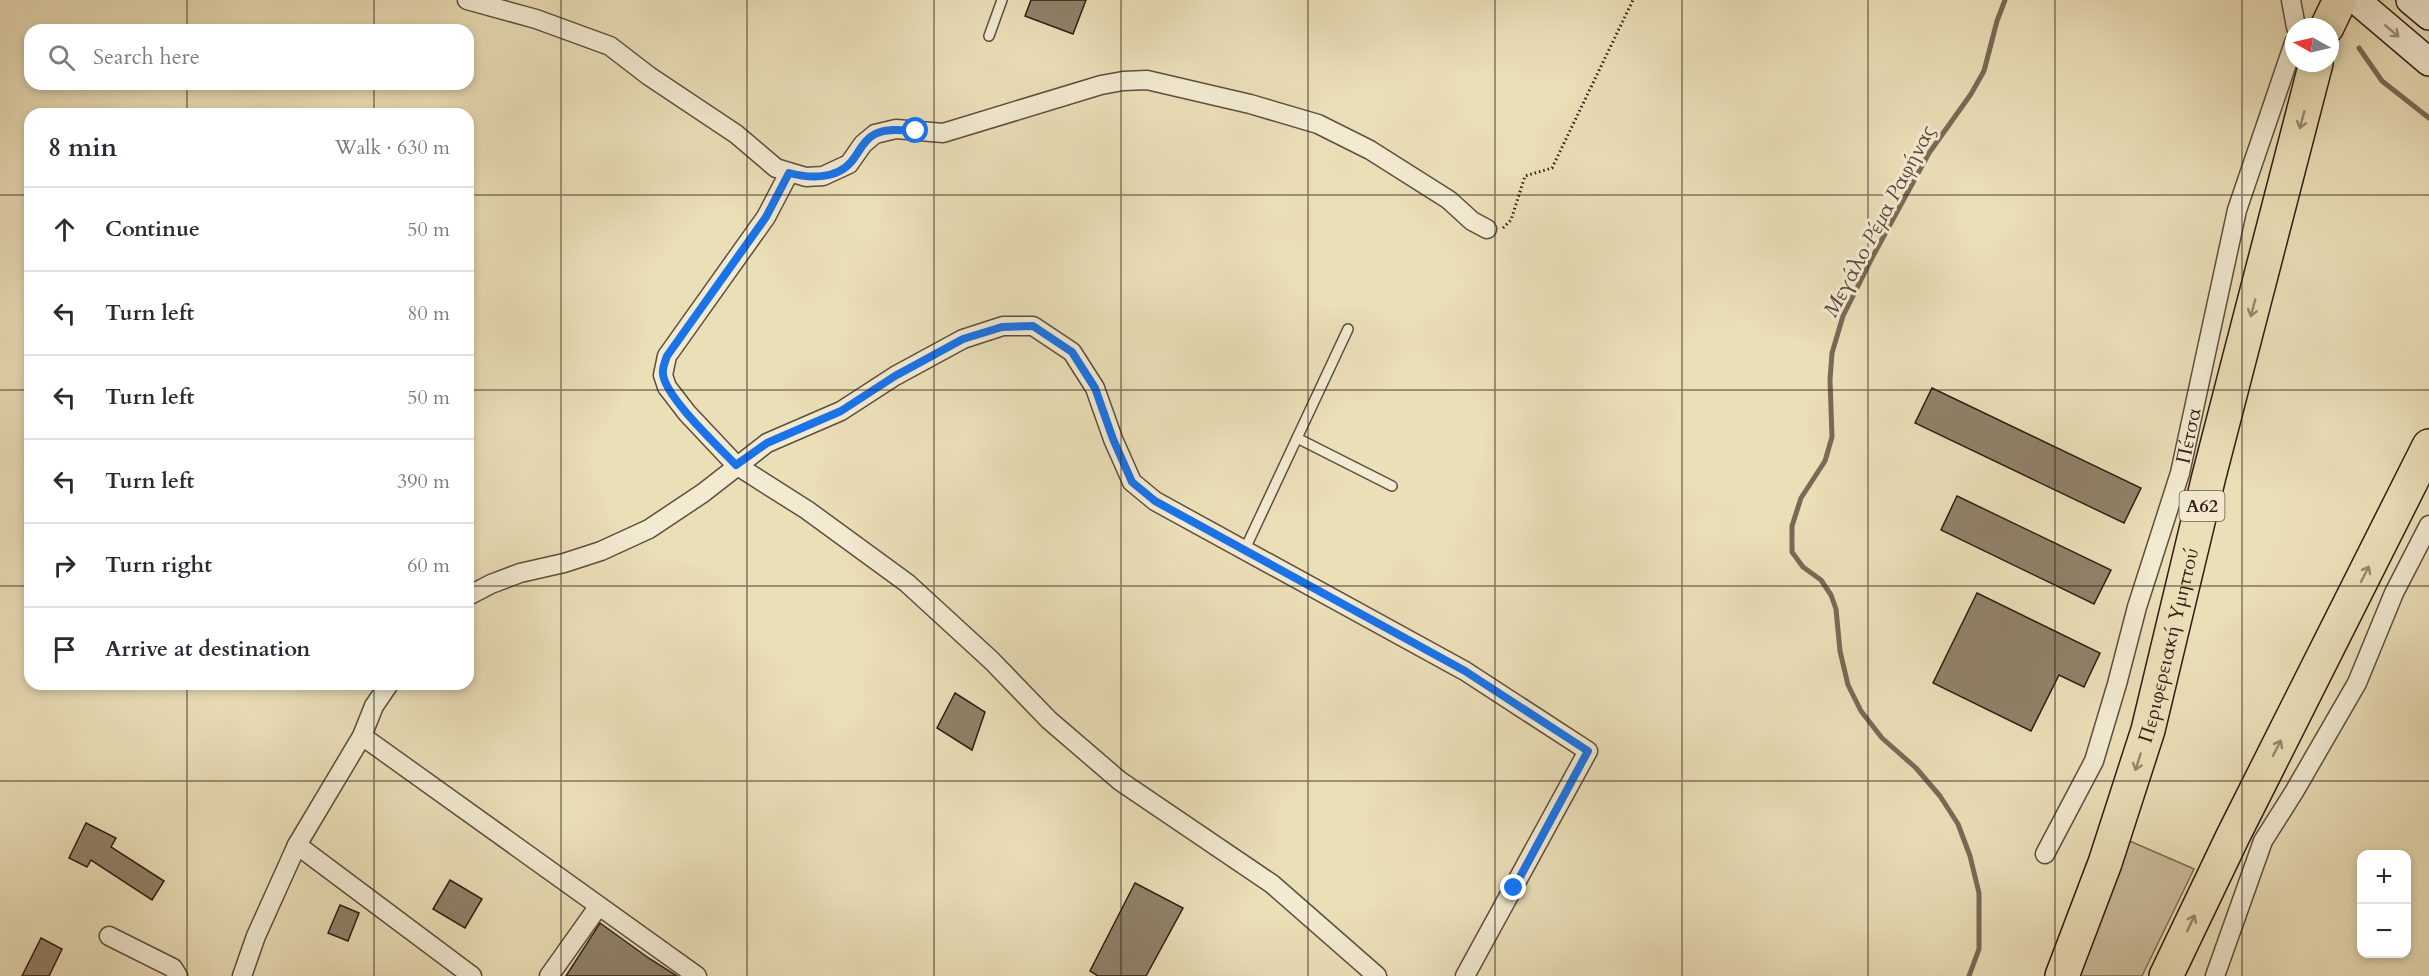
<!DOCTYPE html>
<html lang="en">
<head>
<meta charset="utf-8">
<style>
  body { margin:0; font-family:Cardo,serif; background:#f7f7f7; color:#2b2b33 }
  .controls { position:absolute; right:18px; bottom:18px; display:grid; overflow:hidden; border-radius:12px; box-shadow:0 3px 9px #0003 }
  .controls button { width:54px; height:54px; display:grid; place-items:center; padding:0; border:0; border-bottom:2px solid #e1e1e2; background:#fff; color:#2b2b33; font:30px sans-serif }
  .compass { position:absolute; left:2285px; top:18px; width:54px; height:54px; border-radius:50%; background:#fff; box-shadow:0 3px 9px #0003; rotate:278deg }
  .stop { position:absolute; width:18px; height:18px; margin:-14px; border:4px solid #1a73e8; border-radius:50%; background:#fff }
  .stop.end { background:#1a73e8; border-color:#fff; box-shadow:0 2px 6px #0008 }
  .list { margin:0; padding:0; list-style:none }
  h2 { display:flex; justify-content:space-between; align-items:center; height:78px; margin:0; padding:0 24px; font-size:26px }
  h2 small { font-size:20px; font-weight:400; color:#7c7c81 }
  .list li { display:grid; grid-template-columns:39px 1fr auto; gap:18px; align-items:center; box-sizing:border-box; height:84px; padding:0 24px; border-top:2px solid #e1e1e2 }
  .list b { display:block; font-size:22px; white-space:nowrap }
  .list em { font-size:20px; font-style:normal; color:#7c7c81 }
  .icon { flex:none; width:33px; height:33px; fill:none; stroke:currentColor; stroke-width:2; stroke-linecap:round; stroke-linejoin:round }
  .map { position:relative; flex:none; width:2429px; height:976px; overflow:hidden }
  .search { position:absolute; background:#fff; box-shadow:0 3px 9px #0003; left:24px; top:24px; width:450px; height:66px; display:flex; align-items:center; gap:15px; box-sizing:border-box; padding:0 21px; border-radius:18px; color:#7c7c81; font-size:22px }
  .panel { position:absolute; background:#fff; box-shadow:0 3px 9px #0003; left:24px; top:108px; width:450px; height:582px; border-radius:18px }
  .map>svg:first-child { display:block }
  .green { fill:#cbbe9c; stroke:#7d6e58; stroke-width:1.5 }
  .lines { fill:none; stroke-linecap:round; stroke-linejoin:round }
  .stream { stroke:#796a56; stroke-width:5 }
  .building { fill:#91826a; stroke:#2f1e15; stroke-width:1.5 }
  .service-casing { stroke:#5e4e3e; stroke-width:12 }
  .minor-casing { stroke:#5e4e3e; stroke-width:21 }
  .secondary-casing { stroke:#2f1e15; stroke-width:30 }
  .motorway-casing { stroke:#2f1e15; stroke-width:36 }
  .path { stroke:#2f1e15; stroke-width:3; stroke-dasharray:1.5 3; stroke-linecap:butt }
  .service { stroke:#f2ead1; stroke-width:9 }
  .minor { stroke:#f2ead1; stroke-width:18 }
  .secondary { stroke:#f2ead1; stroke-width:27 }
  .motorway { stroke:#ebdfb8; stroke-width:33 }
  .oneway { stroke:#9a8e7c }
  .oneway2 { stroke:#96886f }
  .route { stroke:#1a73e8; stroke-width:8 }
  .grid { fill:none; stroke:#2f1e15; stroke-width:1.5; stroke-opacity:0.55 }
  .labels { text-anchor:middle; stroke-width:6; stroke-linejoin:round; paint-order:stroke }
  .shield { fill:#f2ead1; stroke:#6a5b4d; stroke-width:1.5 }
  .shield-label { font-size:18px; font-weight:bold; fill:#2f1e15 }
  .street-label { font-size:20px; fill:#2f1e15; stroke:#f2ead1 }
  .water-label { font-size:21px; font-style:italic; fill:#5a4a3b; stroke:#f2ead1 }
</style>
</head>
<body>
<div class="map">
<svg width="2429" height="976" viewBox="0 0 2429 976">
  <rect width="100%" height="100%" fill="#ebdfb8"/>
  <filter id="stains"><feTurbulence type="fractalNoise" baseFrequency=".00333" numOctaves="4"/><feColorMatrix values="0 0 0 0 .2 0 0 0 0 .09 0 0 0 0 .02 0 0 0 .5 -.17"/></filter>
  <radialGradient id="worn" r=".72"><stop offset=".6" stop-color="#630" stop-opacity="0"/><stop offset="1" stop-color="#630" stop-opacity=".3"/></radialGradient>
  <!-- green -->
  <polygon class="green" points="2125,839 2194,869 2142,976 2076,976"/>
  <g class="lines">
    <!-- stream -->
    <g class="stream">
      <polyline points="2359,48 2382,81 2429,118"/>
      <polyline points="1969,976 1979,949 1979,893 1970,856 1958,824 1940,796 1916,768 1882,738 1861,711 1848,685 1840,651 1836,609 1831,595 1821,580 1803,567 1792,552 1792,526 1801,498 1825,461 1832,437 1830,380 1832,353 1843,316 1873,256 1929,153 1971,94 1984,71 1997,21 2005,0"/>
    </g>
  </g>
  <!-- building -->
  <g class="building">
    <polygon points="1031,0 1086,0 1073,34 1025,16"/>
    <polygon points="1932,388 2141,488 2124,523 1915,423"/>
    <polygon points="1957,496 2111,570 2094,604 1941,530"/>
    <polygon points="1977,593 2100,653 2084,687 2059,675 2031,731 1933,683"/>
    <polygon points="955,693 985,712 972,750 937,728"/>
    <polygon points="86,823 116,838 111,847 164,881 152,900 91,860 87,867 69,858"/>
    <polygon points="450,880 482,899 465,928 433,909"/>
    <polygon points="1135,883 1183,908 1146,976 1098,976 1090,971"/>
    <polygon points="340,905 359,913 348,941 328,933"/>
    <polygon points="600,923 650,959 677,976 566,976"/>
    <polygon points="41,938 62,949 49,976 22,976"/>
  </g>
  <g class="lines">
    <defs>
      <g id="service">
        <polyline points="989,36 1002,0"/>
        <polyline points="1297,438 1392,486"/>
        <polyline points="1245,549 1348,329"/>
      </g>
      <g id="minor">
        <polyline points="467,0 536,19 610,46 649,76 736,134 776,168 806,177 823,176 849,164 863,144 875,134 896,129 943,133 1101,85 1123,81 1147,80 1250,104 1318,124 1370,150 1449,200 1472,221 1487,229"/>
        <polyline points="2291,0 2296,27"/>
        <polyline points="789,173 766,217 667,356 663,375 667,387 687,413 736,465 807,510 907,583 992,661 1049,720 1120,781 1272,884 1377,976"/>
        <polyline points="468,596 491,584 520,573 564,563 601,551 649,529 703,493 767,443 841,411 895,376 963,339 1003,326 1033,326 1072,352 1095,388 1113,439 1132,482 1155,501 1465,671 1588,751 1465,976"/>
        <polyline points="362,736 697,976"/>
        <polyline points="297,845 472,976"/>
        <path id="s1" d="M2045,854l49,-93 23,-77 20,-77 43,-134 57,-263 57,-167"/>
        <polyline points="109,936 173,968 178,976"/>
        <polyline points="242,976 256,936 297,845 362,736 374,706 389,684"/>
        <polyline points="549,976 598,907"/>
        <polyline points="2215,976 2263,841 2294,792 2357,683 2394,593 2429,525"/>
      </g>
      <g id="secondary">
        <polyline points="2356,0 2429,62"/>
        <polyline points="2410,0 2429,16"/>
      </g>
      <g id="motorway">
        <polyline points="2327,27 2340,0"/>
        <path id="s2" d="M2062,976l43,-113 43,-133 61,-254 107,-413"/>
        <polyline points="2166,976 2233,836 2429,446"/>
      </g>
    </defs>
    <!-- service casing -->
    <use href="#service" class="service-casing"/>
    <!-- minor casing -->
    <use href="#minor" class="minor-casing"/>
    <!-- secondary casing -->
    <use href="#secondary" class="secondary-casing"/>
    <!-- motorway casing -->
    <use href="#motorway" class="motorway-casing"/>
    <!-- path -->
    <polyline class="path" points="1503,228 1511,220 1525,176 1552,168 1633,0"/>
    <!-- service -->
    <use href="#service" class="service"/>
    <!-- minor -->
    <use href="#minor" class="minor"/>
    <!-- secondary -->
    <use href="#secondary" class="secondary"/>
    <!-- motorway -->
    <use href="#motorway" class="motorway"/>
  </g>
  <!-- one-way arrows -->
  <defs><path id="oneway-shaft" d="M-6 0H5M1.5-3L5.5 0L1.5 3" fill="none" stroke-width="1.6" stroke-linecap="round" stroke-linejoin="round" transform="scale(1.5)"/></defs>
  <use class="oneway" href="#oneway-shaft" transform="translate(2392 31) rotate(40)"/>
  <g class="oneway2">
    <use href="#oneway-shaft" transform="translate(2302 120) rotate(105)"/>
    <use href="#oneway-shaft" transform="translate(2253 308) rotate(105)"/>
    <use href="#oneway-shaft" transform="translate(2365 574) rotate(-63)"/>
    <use href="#oneway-shaft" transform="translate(2277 748) rotate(-63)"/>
    <use href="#oneway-shaft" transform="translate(2138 762) rotate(107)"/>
    <use href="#oneway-shaft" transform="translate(2191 923) rotate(-65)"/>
  </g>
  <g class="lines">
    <!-- route -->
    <path class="route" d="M916,131c-13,-1 -29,-3 -41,3 -12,6 -16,19 -24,28 -15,18 -43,16 -62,11l-23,44 -99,139c-2,6 -5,12 -4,18 2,23 56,73 73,91l31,-22 74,-32 54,-35 68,-37 39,-12 31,-1 39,26 23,36 18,51 19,43 23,19 310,170 123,80 -74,137"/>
  </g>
  <!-- grid -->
  <path class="grid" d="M187,0v30M374,0v30M561,0v976M747,0v976M934,0v976M1121,0v976M1308,0v976M1495,0v976M1682,0v976M1868,0v976M2055,0v976M2242,0v976M187,84v30M374,84v30M0,195h30M468,195h1961M0,390h30M468,390h1961M0,586h30M468,586h1961M187,684v292M374,684v292M0,781h2429"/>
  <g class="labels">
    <!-- shield labels -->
    <rect class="shield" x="2179.5" y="491" width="45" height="30" rx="4.5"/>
    <g class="shield-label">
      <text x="2202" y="512">Α62</text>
    </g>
    <!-- street labels -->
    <g class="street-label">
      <text dy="7" stroke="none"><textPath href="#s1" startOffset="444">Πέτσα</textPath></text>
      <text dy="7" stroke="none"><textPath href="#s2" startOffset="348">Περιφερειακή Υμηττού</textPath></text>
    </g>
    <!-- water labels -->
    <g class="water-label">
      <text transform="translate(1879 221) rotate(-62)" y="7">Μεγάλο Ρέμα Ραφήνας</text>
    </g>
  </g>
  <rect width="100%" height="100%" filter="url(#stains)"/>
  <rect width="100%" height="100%" fill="url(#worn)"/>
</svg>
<div class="controls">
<button>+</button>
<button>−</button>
</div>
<svg class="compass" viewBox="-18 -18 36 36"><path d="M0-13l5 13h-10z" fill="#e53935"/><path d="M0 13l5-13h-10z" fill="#7c7c81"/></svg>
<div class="stop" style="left:916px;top:131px"></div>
<div class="stop end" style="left:1514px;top:888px"></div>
<div class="search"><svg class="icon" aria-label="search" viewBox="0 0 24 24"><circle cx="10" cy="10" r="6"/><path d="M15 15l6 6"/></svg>Search here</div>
<section class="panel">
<h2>8 min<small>Walk · 630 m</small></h2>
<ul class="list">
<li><svg class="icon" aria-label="ahead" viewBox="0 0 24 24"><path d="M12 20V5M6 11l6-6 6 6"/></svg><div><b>Continue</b></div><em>50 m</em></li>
<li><svg class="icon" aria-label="left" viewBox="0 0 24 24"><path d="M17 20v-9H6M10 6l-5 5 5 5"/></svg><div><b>Turn left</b></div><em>80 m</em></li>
<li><svg class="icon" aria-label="left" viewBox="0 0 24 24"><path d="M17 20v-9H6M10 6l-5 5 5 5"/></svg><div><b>Turn left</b></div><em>50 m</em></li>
<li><svg class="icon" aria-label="left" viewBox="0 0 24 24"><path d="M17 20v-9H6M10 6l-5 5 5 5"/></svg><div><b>Turn left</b></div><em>390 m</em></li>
<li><svg class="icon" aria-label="right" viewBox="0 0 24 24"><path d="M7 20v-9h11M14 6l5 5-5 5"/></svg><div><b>Turn right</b></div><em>60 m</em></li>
<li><svg class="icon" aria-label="arrive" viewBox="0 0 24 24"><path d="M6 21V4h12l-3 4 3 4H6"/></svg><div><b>Arrive at destination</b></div></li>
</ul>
</section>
</div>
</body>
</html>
